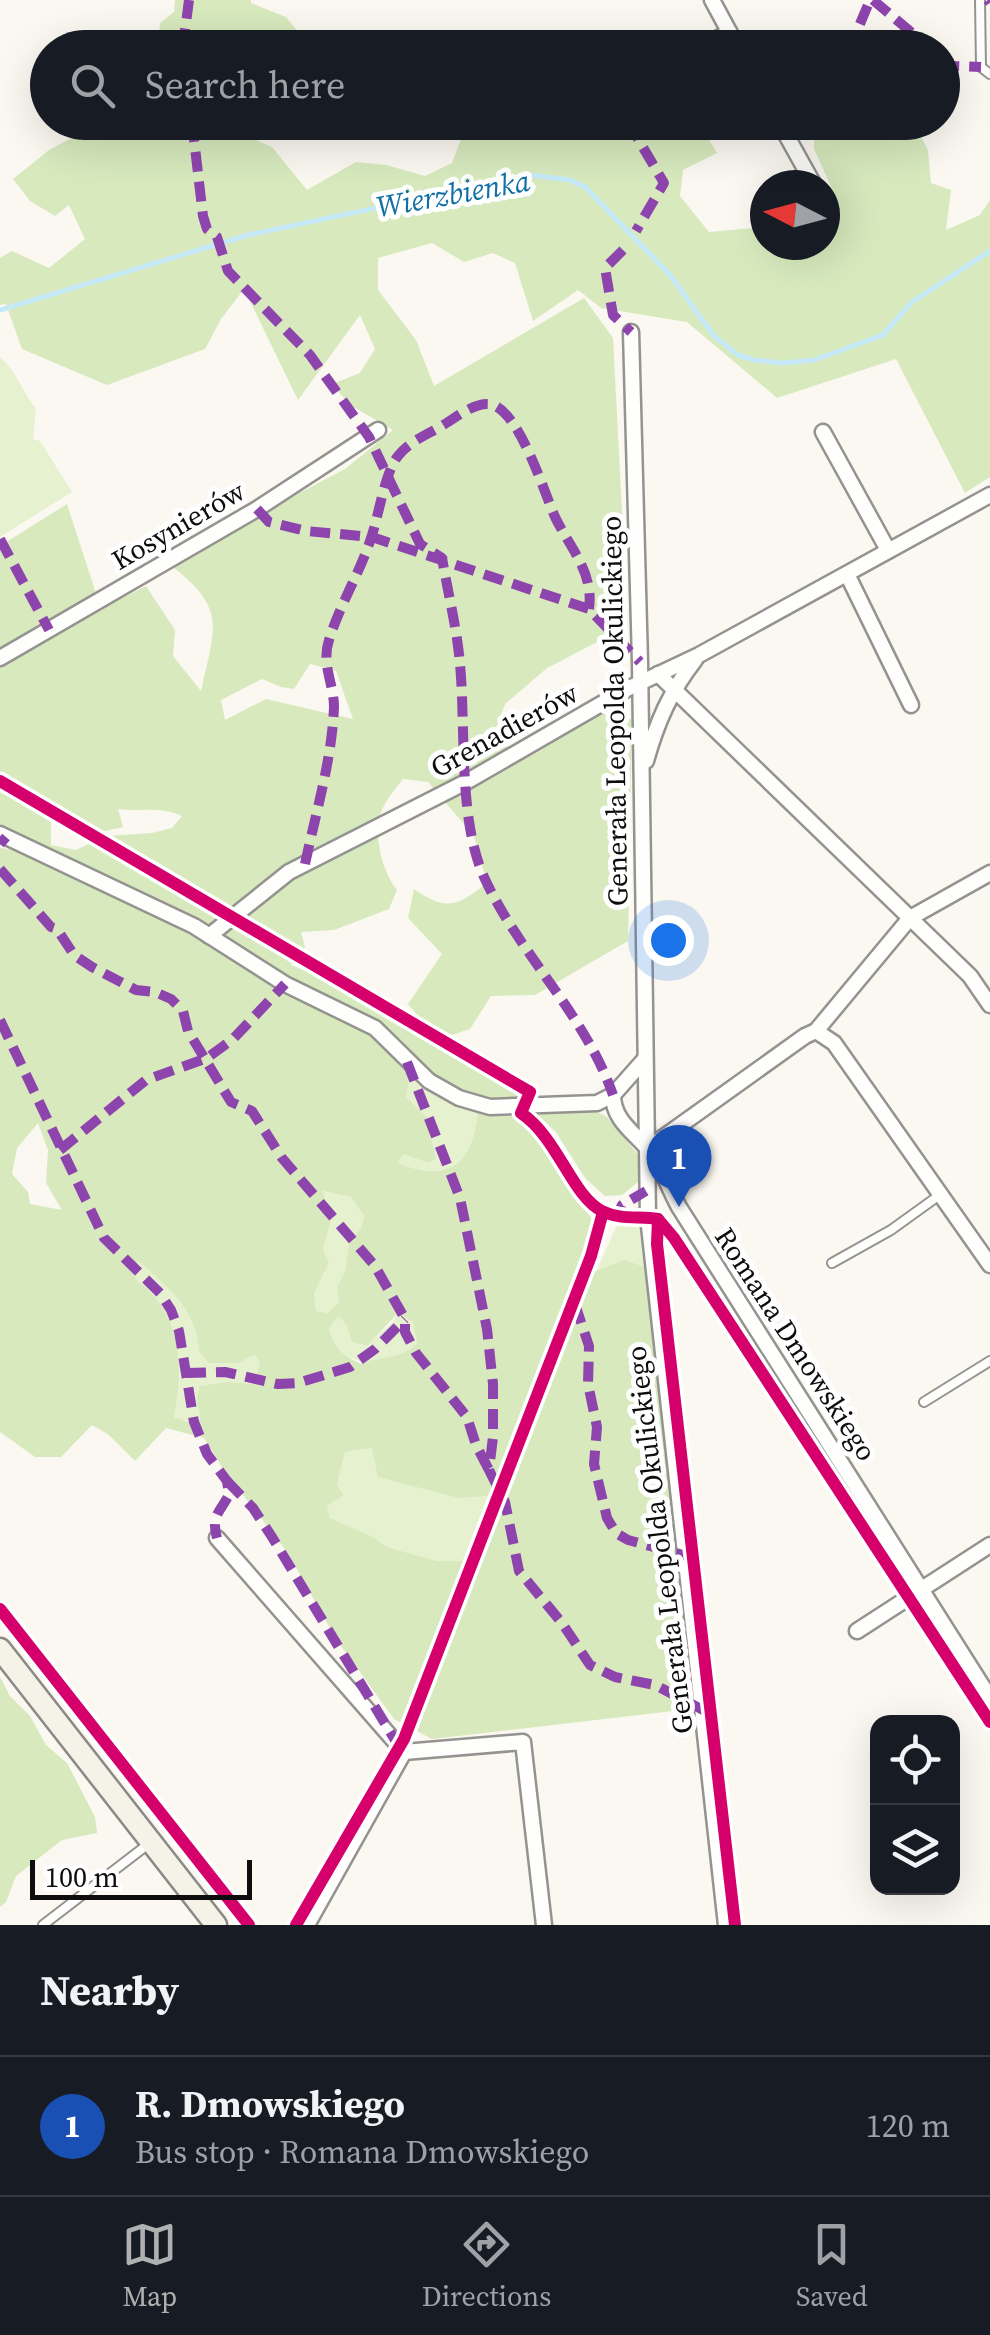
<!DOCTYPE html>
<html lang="en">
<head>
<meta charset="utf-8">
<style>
  body { margin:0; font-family:"Source Serif 4",serif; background:#20242c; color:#f1f3f6 }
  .controls { position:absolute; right:30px; bottom:30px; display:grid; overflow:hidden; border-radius:20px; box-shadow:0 10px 40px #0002 }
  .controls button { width:90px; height:90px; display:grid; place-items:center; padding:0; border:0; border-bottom:2px solid #363941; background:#171b24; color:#f1f3f6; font:50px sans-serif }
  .compass { position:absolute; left:750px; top:170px; width:90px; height:90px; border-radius:50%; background:#171b24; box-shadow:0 10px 40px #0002; rotate:276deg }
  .scale { position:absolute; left:30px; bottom:25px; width:222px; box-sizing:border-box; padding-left:10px; border:5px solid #0d0d0d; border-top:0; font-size:28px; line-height:35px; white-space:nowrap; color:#0d0d0d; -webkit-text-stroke:8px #fff; paint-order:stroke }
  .you { position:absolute; left:668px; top:940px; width:35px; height:35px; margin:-25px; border:8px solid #fff; border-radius:50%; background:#1a73e8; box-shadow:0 0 0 15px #1a73e833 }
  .badge { display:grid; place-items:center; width:65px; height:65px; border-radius:50%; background:#b0b0b1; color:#fff; font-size:32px; font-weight:700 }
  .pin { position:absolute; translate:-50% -82px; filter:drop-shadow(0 2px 5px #0008) }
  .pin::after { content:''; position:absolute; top:52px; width:35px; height:30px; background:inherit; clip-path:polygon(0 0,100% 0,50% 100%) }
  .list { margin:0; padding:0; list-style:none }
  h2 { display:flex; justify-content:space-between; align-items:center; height:130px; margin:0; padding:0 40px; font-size:42px }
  h2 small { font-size:32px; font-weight:400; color:#9ea1a6 }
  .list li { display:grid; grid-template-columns:65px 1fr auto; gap:30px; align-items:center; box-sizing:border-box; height:140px; padding:0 40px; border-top:2px solid #363941 }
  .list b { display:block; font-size:38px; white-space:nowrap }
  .list p { margin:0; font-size:32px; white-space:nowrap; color:#9ea1a6 }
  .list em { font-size:32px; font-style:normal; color:#9ea1a6 }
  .icon { flex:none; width:55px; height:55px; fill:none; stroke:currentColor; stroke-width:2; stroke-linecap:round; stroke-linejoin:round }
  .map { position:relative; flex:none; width:990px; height:1925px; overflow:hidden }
  .search { position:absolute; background:#171b24; box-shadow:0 10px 40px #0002; left:30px; right:30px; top:30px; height:110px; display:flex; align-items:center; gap:25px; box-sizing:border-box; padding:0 35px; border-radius:55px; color:#9ea1a6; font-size:38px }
  .sheet { height:270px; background:#171b24 }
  nav { display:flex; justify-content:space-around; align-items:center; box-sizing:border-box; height:140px; border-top:2px solid #363941; background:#171b24; font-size:28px; color:#9ea1a6 }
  nav a { display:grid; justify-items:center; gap:5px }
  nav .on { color:#b0b0b1 }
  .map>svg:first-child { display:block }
  .green { fill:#e6f1d0 }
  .forest { fill:#d7e9bd; fill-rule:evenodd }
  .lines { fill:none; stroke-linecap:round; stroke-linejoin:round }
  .stream { stroke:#c6e9f7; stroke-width:5 }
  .lane-casing { stroke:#949390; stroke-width:12 }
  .street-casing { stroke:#949390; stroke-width:19 }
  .secondary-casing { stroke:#8b8986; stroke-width:25 }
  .lane { stroke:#fefefd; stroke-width:8 }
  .street { stroke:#fefefd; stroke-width:14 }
  .secondary { stroke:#f5f3e8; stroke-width:20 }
  .quiet { stroke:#8e44ad; stroke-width:10; stroke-dasharray:20 10; stroke-linecap:butt }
  .cycleway-casing { stroke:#fff; stroke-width:19 }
  .cycleway { stroke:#d6006c; stroke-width:12 }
  .labels { text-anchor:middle; stroke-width:10; stroke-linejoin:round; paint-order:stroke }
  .street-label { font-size:28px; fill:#0d0d0d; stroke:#fff }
  .water-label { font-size:30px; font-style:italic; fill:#106fa5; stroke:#fff }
</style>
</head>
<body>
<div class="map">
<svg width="990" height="1925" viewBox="0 0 990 1925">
  <rect width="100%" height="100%" fill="#fbf8f1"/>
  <!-- green -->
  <g class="green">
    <path d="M0,357c17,15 22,34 36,52l-3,30 7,2 32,51 -72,45z"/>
    <path d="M421,1079l48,27 9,9c-6,52 -31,68 -80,48l5,-10 26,10 7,-6 -10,-41 -21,-19 4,-17z"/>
    <polygon points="322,1191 351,1197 364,1216 361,1228 349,1242 345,1271 337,1287 339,1302 329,1313 316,1311 314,1293 329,1263 323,1249 329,1223"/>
    <polygon points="622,1221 640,1223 648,1268 596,1272 618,1223"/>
    <path d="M137,1260c31,26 60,49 62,92l54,2 7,8 -6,22 -27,-2 -30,16 3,21 -13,3 -13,-5c12,-52 6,-106 -40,-138z"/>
    <path d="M397,1313l16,8 4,22c-28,29 -75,28 -88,-14l9,-14 8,9 6,18 14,4 28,-25z"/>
    <polygon points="373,1448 459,1498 497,1494 475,1561 437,1561 387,1547 373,1537 330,1518 327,1506 344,1495 337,1485 345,1452"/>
  </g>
  <!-- forest -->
  <g class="forest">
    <polygon points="175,0 251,0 251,3 286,17 303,38 244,39 233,47 158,47 160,23 174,12"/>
    <path d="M148,122l70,1 54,24 35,43 49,-28 30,3 39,11 27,-13 15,-40h232l18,30 -34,17 -3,26 29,36 56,-5v18h60v-45l10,-5 -21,-46v-16l13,-10h87l14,27 3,33 20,7 -5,40 34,-15 10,-15v277l-25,16 -69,-134 -119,39 -90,-76 -86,-14 -23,-18 -45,31 -18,-58 -22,-10 -29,9 -32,-19 -54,15v32l38,50 18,46 150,-88 29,40 15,288 -81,42 -42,36 -10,27 15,20 97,-43 25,12 -4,221 -93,54 -44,1 -21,33 -21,7 -30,-19 -11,-13 34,-50 -34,-36 6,-29c33,23 43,17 73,-6l-13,-47 -46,-54 -25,-3c-10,13 -22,26 -24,42 -4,22 5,53 18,69l-8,19 -55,21 -33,2 4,15 -14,18 68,28 95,57 60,43 52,6 40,17 34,41 -2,25 -16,13 -17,1 -20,-18 -29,-46 -35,-32 -16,3 24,24 64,94 -21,60 52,-21 24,8 42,441 -258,30 -38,-20 -58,-80 -48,-86 -65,-84 -19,-31 -38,-10 -31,33 -26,-26 -17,-10 -31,32h-26l-35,-25v-584l36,4 -3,-12 -33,-16v-38l51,31v28l25,5 31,-14 45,-3 20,-5 10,-12c-23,-10 -40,-4 -64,-7l5,18 -27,6 -96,-55v-232l67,-42 34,105 45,-23 29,44 -2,26 28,35c14,-65 27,-82 -32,-127l34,-14 28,-21 114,-60 48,-39 -43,-25 -18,-21 28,-11 15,-24 -15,-34 -62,85 -54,-111 -23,30 -16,30 -98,36 -85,-36 -16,-45 -6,1v-47l12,-7 37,17 36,-29 -16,-34 -14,11 -25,-15 -17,-22 36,-29 41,-22zM310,664l26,7 17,48 -87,-20 -41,21 -4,-20 41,-21 19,8 13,2zM421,1079l48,27 9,9c-7,52 -31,68 -80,48l5,-9 26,9 7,-5 -10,-42 -20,-19 3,-17zM38,1123l10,27 -2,33 16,27 -32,-6 -2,-12 -16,-18 5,-26zM323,1191l28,6 13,19 -3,12 -12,14 -4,29 -8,16 2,15 -11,11 -12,-2 -2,-18 15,-30 -6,-14 7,-26zM138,1261c30,26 59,48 61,91l10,11h29l16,-8 6,7 -6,22 -27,-2 -27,4 -3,12 3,21 -13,3 -13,-5c11,-52 7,-105 -39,-138zM398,1313l15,9 4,21c-17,18 -36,12 -56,21 -16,-7 -27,-17 -32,-35l9,-13 8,8 6,18 15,4zM372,1448l6,29 81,21 38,-3 -22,66h-38l-50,-14 -14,-10 -43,-19 -3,-12 17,-11 -7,-10 8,-33z"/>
    <polygon points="0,1677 10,1696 30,1716 46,1745 67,1763 95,1817 97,1833 62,1840 16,1876 6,1902 0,1907"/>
  </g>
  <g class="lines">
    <!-- stream -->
    <polyline class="stream" points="0,310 248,235 531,175 570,180 585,187 670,275 714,336 738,355 754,360 783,363 814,360 883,335 912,302 990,251"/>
    <defs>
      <g id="lane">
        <polyline points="980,0 981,67 990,74"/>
        <polyline points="832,1263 891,1230 941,1194"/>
        <polyline points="924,1402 990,1361"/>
        <polyline points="43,1925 151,1842"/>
      </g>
      <g id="street">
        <polyline points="712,0 738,48"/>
        <polyline points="701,48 729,32"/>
        <polyline points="779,122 814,185"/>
        <polyline points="631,332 640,662 648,1217 726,1925"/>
        <polyline points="823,432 888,550"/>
        <polyline points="847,574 911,705"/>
        <polyline points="0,658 257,509 378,430"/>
        <polyline points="658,674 970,976 990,1005"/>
        <path d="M646,761c11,-39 24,-69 49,-101"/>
        <path d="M0,834l194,92 91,58 90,44 54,53 30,17 31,9 107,-4 16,-8c0,24 19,36 34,53 14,16 22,41 32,59l311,491"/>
        <polyline points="209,936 289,872 466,782 627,689 699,655 990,495"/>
        <polyline points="816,1031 910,918 990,873"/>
        <polyline points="613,1095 644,1060"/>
        <polyline points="647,1149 805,1036 816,1031 834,1043 990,1265"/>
        <polyline points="217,1538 404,1752"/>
        <polyline points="857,1631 990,1545"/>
        <polyline points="404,1752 523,1742 544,1925"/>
        <polyline points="307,1925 404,1752"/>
      </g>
      <polyline id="secondary" points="0,1649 216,1925"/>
    </defs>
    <!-- lane casing -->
    <use href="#lane" class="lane-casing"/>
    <!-- street casing -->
    <use href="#street" class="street-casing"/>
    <!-- secondary casing -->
    <use href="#secondary" class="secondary-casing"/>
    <!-- lane -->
    <use href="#lane" class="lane"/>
    <!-- street -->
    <use href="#street" class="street"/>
    <!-- secondary -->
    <use href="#secondary" class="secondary"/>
    <!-- quiet -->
    <g class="quiet">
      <polyline points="873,0 930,48"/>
      <polyline points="988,0 990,3"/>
      <polyline points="187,48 184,38 189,0"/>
      <polyline points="844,48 852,43 870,0"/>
      <polyline points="942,58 952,66 981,67"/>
      <path d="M192,122l11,94 4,13 10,8 11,34 82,84 59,82 51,107 22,14c6,35 15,71 18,106 6,65 -2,155 24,213 35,77 101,137 129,218"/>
      <polyline points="628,122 664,183 636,231"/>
      <polyline points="623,250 605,268 613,315 631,332"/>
      <polyline points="257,509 269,522 306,531 372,537 589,609 640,662"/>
      <polyline points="0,539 49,630"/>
      <polyline points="0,844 6,837"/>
      <path d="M305,864c11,-52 27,-105 29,-157 0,-23 -13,-43 -5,-67 11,-36 32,-69 43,-105 7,-21 13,-63 26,-79 12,-16 34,-23 50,-34 11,-7 27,-19 41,-18 30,3 56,92 67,115 15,30 38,54 33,90"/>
      <polyline points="0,869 51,927 57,929 74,955 92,967 136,990 155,992 171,999 183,1011 188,1031 231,1102 252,1111 282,1158 375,1266 405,1319 405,1332 416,1353 467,1417 476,1445 489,1470"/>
      <path d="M0,1020l104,218 56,55 11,17 8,21 15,91 13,32 20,27 2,14c-10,18 -18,21 -12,43"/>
      <polyline points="407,1062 460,1198 487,1329 493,1384 493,1437 489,1470 505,1502 519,1571 562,1623 590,1665 615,1677 655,1685 705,1711"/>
      <polyline points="60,1150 146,1080 207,1058 233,1039 285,984"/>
      <polyline points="613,1222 622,1205 646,1191"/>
      <polyline points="575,1304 589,1346 588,1384 597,1427 594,1464 607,1518 616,1533 628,1540 687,1556 694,1566"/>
      <polyline points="186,1373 225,1372 278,1384 298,1383 350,1367 375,1349 405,1319"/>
      <polyline points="227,1481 253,1508 272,1537 398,1745"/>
    </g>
    <defs>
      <g id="cycleway">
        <path d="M0,781l530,311 -9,21c37,25 51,83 81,98 18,9 37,5 56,8l16,19 316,484"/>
        <polyline points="658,1219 657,1244 735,1925"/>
        <polyline points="0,1609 249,1925"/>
        <polyline points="296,1925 404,1739 591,1256 603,1212"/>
      </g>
    </defs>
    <!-- cycleway casing -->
    <use href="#cycleway" class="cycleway-casing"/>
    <!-- cycleway -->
    <use href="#cycleway" class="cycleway"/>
  </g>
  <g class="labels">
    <!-- street labels -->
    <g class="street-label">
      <text transform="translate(178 525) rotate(-30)" y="10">Kosynierów</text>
      <text transform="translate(614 711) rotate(-91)" y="10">Generała Leopolda Okulickiego</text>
      <text transform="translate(504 730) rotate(-29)" y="10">Grenadierów</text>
      <text transform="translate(796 1344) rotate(57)" y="10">Romana Dmowskiego</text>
      <text transform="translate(659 1540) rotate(-97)" y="10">Generała Leopolda Okulickiego</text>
    </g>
    <!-- water labels -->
    <g class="water-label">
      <text transform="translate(453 194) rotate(-10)" y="10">Wierzbienka</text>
    </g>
  </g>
</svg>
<div class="controls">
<button><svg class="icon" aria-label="locate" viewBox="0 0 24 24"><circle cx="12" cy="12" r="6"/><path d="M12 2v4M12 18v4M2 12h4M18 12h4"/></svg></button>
<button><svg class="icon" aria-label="layers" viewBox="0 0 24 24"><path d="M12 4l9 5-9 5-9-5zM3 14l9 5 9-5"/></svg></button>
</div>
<svg class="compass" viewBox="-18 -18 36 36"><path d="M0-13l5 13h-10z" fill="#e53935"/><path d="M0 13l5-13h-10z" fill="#9ea1a6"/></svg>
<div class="scale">100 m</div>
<div class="you"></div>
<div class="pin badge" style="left:679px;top:1207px;background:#1a4fb4">1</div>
<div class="search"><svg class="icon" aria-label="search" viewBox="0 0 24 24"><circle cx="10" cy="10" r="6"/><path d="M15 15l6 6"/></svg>Search here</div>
</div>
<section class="sheet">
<h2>Nearby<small></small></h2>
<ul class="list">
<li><span class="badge" style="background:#1a4fb4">1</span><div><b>R. Dmowskiego</b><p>Bus stop · Romana Dmowskiego</p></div><em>120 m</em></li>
</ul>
</section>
<nav>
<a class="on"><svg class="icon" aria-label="map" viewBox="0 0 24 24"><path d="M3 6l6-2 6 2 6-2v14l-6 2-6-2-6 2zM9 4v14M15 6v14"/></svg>Map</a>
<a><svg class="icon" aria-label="directions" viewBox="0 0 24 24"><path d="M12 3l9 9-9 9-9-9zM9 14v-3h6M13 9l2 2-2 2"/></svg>Directions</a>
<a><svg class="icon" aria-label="saved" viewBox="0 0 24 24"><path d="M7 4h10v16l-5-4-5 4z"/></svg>Saved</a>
</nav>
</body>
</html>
